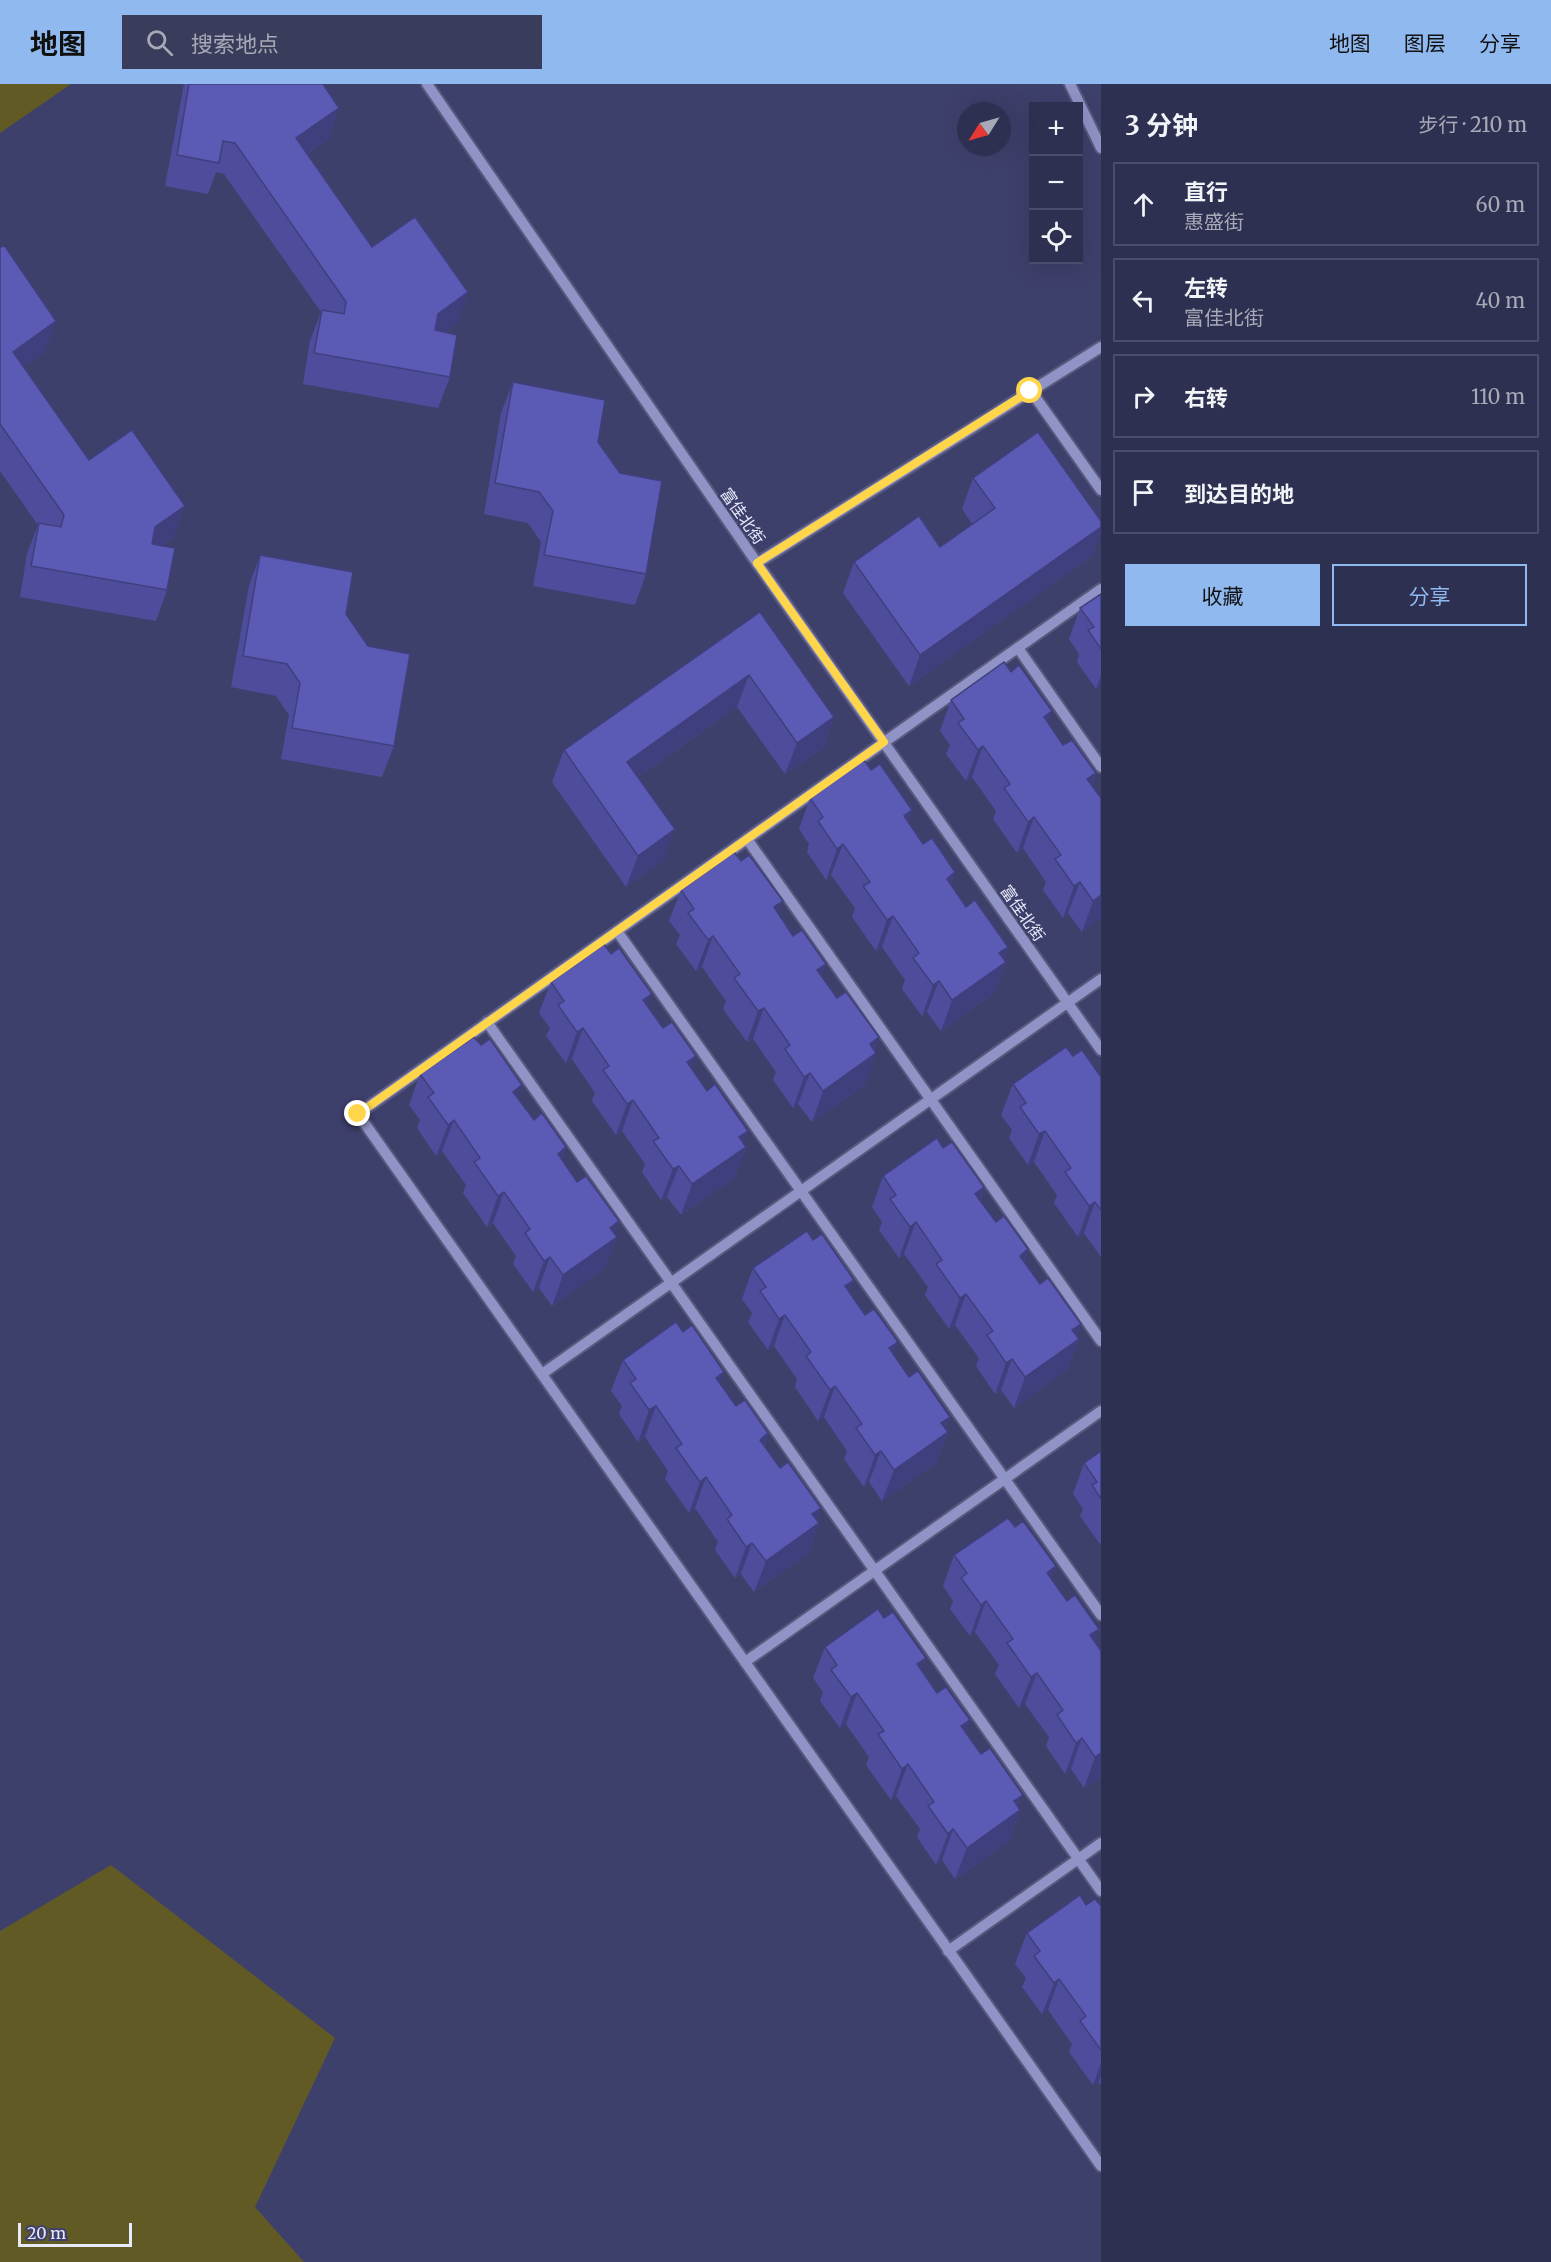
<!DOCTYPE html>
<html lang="zh">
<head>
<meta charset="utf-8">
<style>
  body { margin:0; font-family:Merriweather,"Noto Sans SC",serif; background:#3a3c5b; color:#f1f3f6 }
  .controls { position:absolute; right:18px; top:18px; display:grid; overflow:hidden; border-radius:0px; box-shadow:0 6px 24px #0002 }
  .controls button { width:54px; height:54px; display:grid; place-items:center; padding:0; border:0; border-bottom:2px solid #494b68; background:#2e3051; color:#f1f3f6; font:30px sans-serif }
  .compass { position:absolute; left:957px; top:18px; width:54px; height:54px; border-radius:50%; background:#2e3051; box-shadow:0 6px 24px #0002; rotate:233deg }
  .scale { position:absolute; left:18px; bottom:15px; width:114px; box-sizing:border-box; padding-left:6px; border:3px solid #e8eafa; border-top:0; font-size:16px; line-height:21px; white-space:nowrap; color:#e8eafa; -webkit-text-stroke:4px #3e406c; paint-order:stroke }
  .stop { position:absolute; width:18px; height:18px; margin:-14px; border:4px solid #ffd54a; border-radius:50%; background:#fff }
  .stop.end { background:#ffd54a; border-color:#fff; box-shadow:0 2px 6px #0008 }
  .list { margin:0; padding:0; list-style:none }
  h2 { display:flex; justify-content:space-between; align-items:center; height:78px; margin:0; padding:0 24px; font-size:26px }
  h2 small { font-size:20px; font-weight:400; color:#a7a9b7 }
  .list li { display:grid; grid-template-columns:39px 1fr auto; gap:18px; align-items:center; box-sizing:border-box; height:84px; margin:0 12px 12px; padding:0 12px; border:2px solid #494b68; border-radius:0px }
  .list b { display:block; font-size:22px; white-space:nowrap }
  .list p { margin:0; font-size:20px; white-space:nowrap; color:#a7a9b7 }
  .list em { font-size:20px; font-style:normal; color:#a7a9b7 }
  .actions { display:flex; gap:12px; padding:18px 24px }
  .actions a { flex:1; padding:14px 0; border:2px solid #90b9f0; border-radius:0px; text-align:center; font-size:21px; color:#90b9f0 }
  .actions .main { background:#90b9f0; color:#111 }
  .icon { flex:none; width:33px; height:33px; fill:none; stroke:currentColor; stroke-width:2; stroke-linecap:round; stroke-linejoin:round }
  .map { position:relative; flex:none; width:1101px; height:2178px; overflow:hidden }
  header { display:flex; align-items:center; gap:36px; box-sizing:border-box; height:84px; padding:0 30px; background:#90b9f0; color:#111 }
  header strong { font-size:28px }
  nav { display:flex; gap:33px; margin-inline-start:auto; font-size:21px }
  .search { width:420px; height:54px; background:#3a3c5b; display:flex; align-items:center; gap:15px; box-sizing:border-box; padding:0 21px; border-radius:0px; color:#a7a9b7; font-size:22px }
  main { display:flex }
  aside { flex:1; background:#2e3051 }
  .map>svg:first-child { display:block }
  .green { fill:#625a25 }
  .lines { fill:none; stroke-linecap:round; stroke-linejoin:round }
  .minor-casing { stroke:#58597c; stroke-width:14 }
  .minor { stroke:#8f93c5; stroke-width:10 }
  .wall { fill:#4e4d9b }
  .shaded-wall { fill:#403f7e }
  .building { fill:#5b5ab4; stroke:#403f7e; stroke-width:1.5 }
  .route { stroke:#ffd54a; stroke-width:8 }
  .labels { text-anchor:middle; stroke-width:5; stroke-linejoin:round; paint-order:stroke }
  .street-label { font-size:16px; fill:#e8eafa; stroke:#3e406c }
</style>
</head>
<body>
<header>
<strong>地图</strong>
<div class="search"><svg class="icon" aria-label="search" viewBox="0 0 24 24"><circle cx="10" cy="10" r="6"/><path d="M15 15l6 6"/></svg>搜索地点</div>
<nav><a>地图</a><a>图层</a><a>分享</a></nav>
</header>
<main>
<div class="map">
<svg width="1101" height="2178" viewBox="0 0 1101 2178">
  <rect width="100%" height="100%" fill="#3e406c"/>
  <!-- green -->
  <g class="green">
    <polygon points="0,0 71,0 0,49"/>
    <polygon points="111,1781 335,1954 255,2123 304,2178 0,2178 0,1847"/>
  </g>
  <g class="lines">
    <defs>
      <g id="minor">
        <polyline points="427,0 757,479 1101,966"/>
        <polyline points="1070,0 1101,64"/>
        <polyline points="1031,307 1101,406"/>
        <polyline points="757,479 1101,263"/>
        <polyline points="1101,505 358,1030 1101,2082"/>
        <polyline points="1018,564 1101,683"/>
        <polyline points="747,755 1101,1257"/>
        <polyline points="617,847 1101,1531"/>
        <polyline points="487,938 1101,1807"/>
        <polyline points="542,1290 1101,895"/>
        <polyline points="745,1578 1101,1327"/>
        <polyline points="948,1867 1101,1759"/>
      </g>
    </defs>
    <!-- minor casing -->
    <use href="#minor" class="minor-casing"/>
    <!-- minor -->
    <use href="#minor" class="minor"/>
  </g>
  <!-- wall -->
  <g class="wall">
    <polygon points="184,0 323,0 339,24 328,55 307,70 372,163 457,240 444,248 450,293 438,324 303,300 310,257 321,228 224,90 216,88 208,110 165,102"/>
    <polygon points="0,164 45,268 24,283 89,376 174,453 161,462 167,506 156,537 20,513 27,470 38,441 0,387"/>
    <polygon points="513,298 598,358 646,490 635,521 533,502 541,458 528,439 484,430 501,329"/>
    <polygon points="973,394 1101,437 1101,448 1092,472 909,602 843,509 854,478 940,463 972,440 962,425"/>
    <polygon points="260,471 346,530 394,662 382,693 281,675 289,631 276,612 231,603 249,502"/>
    <polygon points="1101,510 1101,602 1096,605 1077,578 1079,570 1069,555 1080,524"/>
    <polygon points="760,528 834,633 823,664 785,690 737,623 638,693 663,776 626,803 552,698 564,666"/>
    <polygon points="951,616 1048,640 1063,661 1096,689 1092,702 1101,834 1082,848 1068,829 1063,834 1043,806 1046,798 1023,764 1017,769 993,735 996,727 972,693 966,697 946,670 950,661 940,647"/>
    <polygon points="871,686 912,726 908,738 923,760 955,788 951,800 966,823 1008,863 1003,875 1006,878 994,909 941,947 927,928 922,932 902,905 905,896 882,863 876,867 852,833 855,824 831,791 826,796 807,768 809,760 799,745 810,714"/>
    <polygon points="681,806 778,830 837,914 879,953 874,966 865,1000 812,1038 798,1020 793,1024 773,996 776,988 753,955 747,958 723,925 726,917 702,883 696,887 676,860 680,851 669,837"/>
    <polygon points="551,898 647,922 707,1007 748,1047 743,1059 746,1063 734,1094 681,1131 667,1113 661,1116 642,1088 645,1080 622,1047 616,1051 592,1017 595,1009 572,975 566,979 546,952 550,944 539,929"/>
    <polygon points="1073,972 1101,993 1101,1173 1084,1149 1078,1153 1054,1119 1057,1111 1034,1078 1028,1081 1009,1054 1012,1046 1001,1031 1013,1000"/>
    <polygon points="420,990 518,1014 534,1036 566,1063 562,1075 577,1098 619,1137 614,1150 617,1153 605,1184 552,1222 539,1204 533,1208 513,1180 516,1172 493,1139 487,1143 463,1109 466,1101 442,1067 436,1072 417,1044 420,1036 409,1021"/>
    <polygon points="943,1064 984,1103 980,1116 996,1138 1028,1165 1024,1178 1040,1200 1081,1240 1076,1252 1079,1255 1067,1286 1014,1324 1001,1306 995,1310 976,1282 979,1274 955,1241 949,1245 925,1211 928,1203 904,1170 899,1174 879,1146 882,1138 872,1123 883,1092"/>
    <polygon points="753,1184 850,1209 948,1348 936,1379 882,1417 869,1398 864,1403 844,1375 847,1367 824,1333 818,1337 795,1303 797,1295 774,1262 768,1266 748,1238 752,1229 742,1215"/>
    <polygon points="623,1276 720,1300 736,1322 768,1349 764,1362 819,1439 808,1470 754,1508 741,1490 735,1494 715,1466 718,1458 695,1424 689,1429 665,1395 668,1387 645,1353 638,1358 619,1330 622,1322 611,1307"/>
    <polygon points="1101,1367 1101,1459 1100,1460 1080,1432 1083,1425 1073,1410 1084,1379"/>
    <polygon points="1015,1443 1056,1482 1051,1495 1067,1517 1099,1545 1094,1557 1101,1692 1084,1704 1071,1685 1065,1690 1046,1662 1049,1653 1025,1620 1019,1624 995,1590 999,1581 975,1548 970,1552 950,1525 953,1517 943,1502 954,1471"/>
    <polygon points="825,1563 922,1587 937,1609 970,1636 965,1649 1020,1726 1009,1757 955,1795 942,1776 936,1781 917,1753 920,1745 896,1712 891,1716 866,1681 869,1673 846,1640 840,1644 820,1617 823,1608 813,1594"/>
    <polygon points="1086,1821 1101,1822 1101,2001 1099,1998 1093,2001 1069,1968 1072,1960 1048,1926 1042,1930 1022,1903 1026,1894 1015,1880 1027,1849"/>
  </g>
  <!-- shaded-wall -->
  <g class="shaded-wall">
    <polygon points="339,24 328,55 285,85 296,54"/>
    <polygon points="468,208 457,240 427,261 438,230"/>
    <polygon points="56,237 45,268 2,299 13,268"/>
    <polygon points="185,422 174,453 144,474 155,443"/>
    <polygon points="1101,443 1101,448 1092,472 909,602 920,571"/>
    <polygon points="749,591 737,623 615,709 627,678"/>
    <polygon points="1101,591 1101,602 1096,605"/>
    <polygon points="1052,627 1041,658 1044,633"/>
    <polygon points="834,633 823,664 785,690 797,659"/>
    <polygon points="983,662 972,693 966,697 978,666"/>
    <polygon points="1096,689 1085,720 1087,695"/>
    <polygon points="912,726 901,757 904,732"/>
    <polygon points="1034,733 1023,764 1017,769 1028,738"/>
    <polygon points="675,745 663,776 626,803 638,772"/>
    <polygon points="843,760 831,791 826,796 837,765"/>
    <polygon points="955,788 944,819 947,795"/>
    <polygon points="1080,798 1068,829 1063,834 1074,802"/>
    <polygon points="1101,811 1101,834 1082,848 1093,817"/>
    <polygon points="783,817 771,849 774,823"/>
    <polygon points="893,832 882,863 876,867 887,836"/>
    <polygon points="713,852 702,883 696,887 708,856"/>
    <polygon points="1008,863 1001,882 1006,878 994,909 941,947 952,916 999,869"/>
    <polygon points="826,880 815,911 817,886"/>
    <polygon points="939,897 927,928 922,932 933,901"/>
    <polygon points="652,910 641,941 643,916"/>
    <polygon points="764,924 753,955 747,958 758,927"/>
    <polygon points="583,944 572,975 566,979 577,948"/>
    <polygon points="879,953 872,972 876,969 865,1000 812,1038 823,1007 870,960"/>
    <polygon points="696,972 684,1003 687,978"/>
    <polygon points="810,989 798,1020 793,1024 804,993"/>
    <polygon points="522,1001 511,1032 513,1008"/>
    <polygon points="633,1016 622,1047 616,1051 627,1020"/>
    <polygon points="454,1036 442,1067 436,1072 448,1041"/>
    <polygon points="748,1047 741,1066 746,1063 734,1094 681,1131 692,1100 739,1053"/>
    <polygon points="1045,1047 1034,1078 1028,1081 1039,1050"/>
    <polygon points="566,1063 555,1094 558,1070"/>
    <polygon points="679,1082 667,1113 661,1116 673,1085"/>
    <polygon points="984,1103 973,1134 975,1110"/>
    <polygon points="504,1108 493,1139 487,1143 498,1112"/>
    <polygon points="1095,1118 1084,1149 1078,1153 1089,1122"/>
    <polygon points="619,1137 612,1156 617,1153 605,1184 552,1222 563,1191 610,1144"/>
    <polygon points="916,1138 904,1170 899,1174 910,1143"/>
    <polygon points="1028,1165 1017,1197 1020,1172"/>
    <polygon points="550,1173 539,1204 533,1208 544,1177"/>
    <polygon points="854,1196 843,1227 845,1202"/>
    <polygon points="966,1210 955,1241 949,1245 960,1214"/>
    <polygon points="785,1231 774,1262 768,1266 779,1235"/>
    <polygon points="1081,1240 1074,1259 1079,1255 1067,1286 1014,1324 1025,1293 1072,1246"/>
    <polygon points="898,1258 887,1290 889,1264"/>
    <polygon points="1012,1275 1001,1306 995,1310 1006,1279"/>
    <polygon points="724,1288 713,1319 716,1294"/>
    <polygon points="835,1302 824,1333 818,1337 830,1306"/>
    <polygon points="656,1322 645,1353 638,1358 649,1326"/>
    <polygon points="950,1333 944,1351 948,1348 936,1379 882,1417 894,1386 941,1339"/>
    <polygon points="768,1349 757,1380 760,1356"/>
    <polygon points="881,1367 869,1398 864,1403 875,1371"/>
    <polygon points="706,1393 695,1424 689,1429 700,1398"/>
    <polygon points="821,1424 814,1443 819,1439 808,1470 754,1508 766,1477 812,1430"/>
    <polygon points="752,1459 741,1490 735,1494 746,1463"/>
    <polygon points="1056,1482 1044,1514 1047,1489"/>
    <polygon points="986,1517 975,1548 970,1552 981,1521"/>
    <polygon points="1099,1545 1088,1576 1090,1551"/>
    <polygon points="926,1574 915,1605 917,1580"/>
    <polygon points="1037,1589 1025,1620 1019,1624 1031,1593"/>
    <polygon points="857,1609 846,1640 840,1644 851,1613"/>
    <polygon points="970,1636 958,1668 961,1642"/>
    <polygon points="1082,1654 1071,1685 1065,1690 1076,1659"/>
    <polygon points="1101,1669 1101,1692 1084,1704 1095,1673"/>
    <polygon points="908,1680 896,1712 891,1716 902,1685"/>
    <polygon points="1023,1711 1016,1729 1020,1726 1009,1757 955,1795 967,1764 1014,1717"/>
    <polygon points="953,1745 942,1776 936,1781 948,1750"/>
    <polygon points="1059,1895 1048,1926 1042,1930 1054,1899"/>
    <polygon points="1101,1979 1101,1991 1099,1998 1093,2001"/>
  </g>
  <!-- building -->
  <g class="building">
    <polygon points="189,0 323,0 339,24 296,54 372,163 415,133 468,208 438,230 435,246 457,251 450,293 314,269 322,226 344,230 346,218 235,59 223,57 219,79 177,71"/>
    <polygon points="4,161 56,237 13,268 89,376 132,346 185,422 155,443 152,460 175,464 167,506 31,482 39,439 61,443 64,431 0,340 0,164"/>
    <polygon points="513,298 605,316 598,358 620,389 662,397 646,490 544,471 553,427 539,408 495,399"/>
    <polygon points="1038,348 1101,437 1101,443 920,571 854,478 919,432 940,463 995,424 973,394"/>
    <polygon points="260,471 353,488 346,530 368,562 410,570 394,662 292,644 300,599 287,580 243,572"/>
    <polygon points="1101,510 1101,565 1088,546 1094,543 1080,524"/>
    <polygon points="760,528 834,633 797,659 749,591 627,678 675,745 638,772 564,666"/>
    <polygon points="1004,578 1011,588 1019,581 1052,627 1044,633 1063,661 1072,656 1096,689 1087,695 1101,714 1101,811 1093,817 1080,798 1074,802 1055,775 1061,771 1034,733 1028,738 1004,704 1010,700 983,662 978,666 958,639 964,635 951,616"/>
    <polygon points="864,676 871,686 880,680 912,726 904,732 923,760 932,754 955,788 947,795 966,823 975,816 1008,863 999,869 1006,878 952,916 939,897 933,901 913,874 919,869 893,832 887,836 863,802 870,798 843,760 837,765 818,737 823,733 810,714"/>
    <polygon points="734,768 741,777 749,771 783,817 774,823 793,852 802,846 826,880 817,886 837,914 846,908 879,953 870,960 876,969 823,1007 810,989 804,993 785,965 790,961 764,924 758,927 734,894 740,890 713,852 708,856 688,829 694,825 681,806"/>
    <polygon points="604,860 611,870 619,864 652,910 643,916 663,944 672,938 696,972 687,978 707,1007 715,1000 748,1047 739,1053 746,1063 692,1100 679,1082 673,1085 653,1057 659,1054 633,1016 627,1020 603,986 609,982 583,944 577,948 558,921 564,917 551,898"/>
    <polygon points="474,953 481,961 490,955 522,1001 513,1008 534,1036 542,1029 566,1063 558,1070 577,1098 586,1092 619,1137 610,1144 617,1153 563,1191 550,1173 544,1177 525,1149 530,1145 504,1108 498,1112 474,1078 480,1074 454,1036 448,1041 428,1013 434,1009 420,990"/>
    <polygon points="1066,963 1073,972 1082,966 1101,993 1101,1126 1095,1118 1089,1122 1065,1088 1071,1084 1045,1047 1039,1050 1020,1023 1026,1019 1013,1000"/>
    <polygon points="937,1054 943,1064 952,1058 984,1103 975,1110 996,1138 1004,1132 1028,1165 1020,1172 1040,1200 1048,1194 1081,1240 1072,1246 1079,1255 1025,1293 1012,1275 1006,1279 987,1251 993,1247 966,1210 960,1214 936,1180 942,1176 916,1138 910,1143 890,1115 896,1111 883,1092"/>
    <polygon points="807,1147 813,1156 822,1150 854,1196 845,1202 865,1231 874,1225 898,1258 889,1264 909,1293 918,1287 950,1333 941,1339 948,1348 894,1386 881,1367 875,1371 856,1344 862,1340 835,1302 830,1306 806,1272 811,1268 785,1231 779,1235 760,1207 766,1203 753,1184"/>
    <polygon points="676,1238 683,1248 692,1241 724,1288 716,1294 736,1322 745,1316 768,1349 760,1356 780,1384 788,1378 821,1424 812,1430 819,1439 766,1477 752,1459 746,1463 727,1435 732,1431 706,1393 700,1398 676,1364 682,1360 656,1322 649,1326 630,1299 636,1295 623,1276"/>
    <polygon points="1101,1367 1101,1415 1092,1401 1097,1398 1084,1379"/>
    <polygon points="1008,1434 1015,1443 1023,1437 1056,1482 1047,1489 1067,1517 1075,1511 1099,1545 1090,1551 1101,1567 1101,1669 1095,1673 1082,1654 1076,1659 1057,1631 1063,1626 1037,1589 1031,1593 1007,1559 1013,1555 986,1517 981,1521 961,1494 967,1489 954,1471"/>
    <polygon points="878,1525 884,1534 893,1528 926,1574 917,1580 937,1609 946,1603 970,1636 961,1642 981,1670 990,1664 1023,1711 1014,1717 1020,1726 967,1764 953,1745 948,1750 928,1722 934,1718 908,1680 902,1685 878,1650 884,1647 857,1609 851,1613 831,1586 837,1581 825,1563"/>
    <polygon points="1080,1811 1086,1821 1095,1815 1101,1822 1101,1966 1080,1937 1086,1932 1059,1895 1054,1899 1034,1872 1040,1867 1027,1849"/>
  </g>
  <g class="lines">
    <!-- route -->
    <polyline class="route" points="358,1030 884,658 757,479 1030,307"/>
  </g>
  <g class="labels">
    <!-- street labels -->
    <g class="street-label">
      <text transform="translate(743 432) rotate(55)" y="6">富佳北街</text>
      <text transform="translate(1023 829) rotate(55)" y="6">富佳北街</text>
    </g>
  </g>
</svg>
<div class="controls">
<button>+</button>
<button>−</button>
<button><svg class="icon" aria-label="locate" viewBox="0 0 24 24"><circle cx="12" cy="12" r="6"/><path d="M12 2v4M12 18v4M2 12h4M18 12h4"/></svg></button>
</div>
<svg class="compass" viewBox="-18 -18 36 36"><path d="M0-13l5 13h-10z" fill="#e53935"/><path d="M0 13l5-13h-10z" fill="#a7a9b7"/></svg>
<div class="scale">20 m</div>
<div class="stop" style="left:1030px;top:307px"></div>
<div class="stop end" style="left:358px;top:1030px"></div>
</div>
<aside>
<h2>3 分钟<small>步行 · 210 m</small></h2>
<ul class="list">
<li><svg class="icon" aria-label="ahead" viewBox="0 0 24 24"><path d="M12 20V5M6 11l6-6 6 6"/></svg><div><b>直行</b><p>惠盛街</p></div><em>60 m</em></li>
<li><svg class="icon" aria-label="left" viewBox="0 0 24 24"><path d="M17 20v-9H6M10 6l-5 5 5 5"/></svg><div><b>左转</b><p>富佳北街</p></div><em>40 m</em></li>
<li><svg class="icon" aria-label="right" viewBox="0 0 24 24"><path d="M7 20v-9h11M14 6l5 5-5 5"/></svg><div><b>右转</b></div><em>110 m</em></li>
<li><svg class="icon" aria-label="arrive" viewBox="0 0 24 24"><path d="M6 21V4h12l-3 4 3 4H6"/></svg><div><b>到达目的地</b></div></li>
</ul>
<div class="actions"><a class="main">收藏</a><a>分享</a></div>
</aside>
</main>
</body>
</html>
